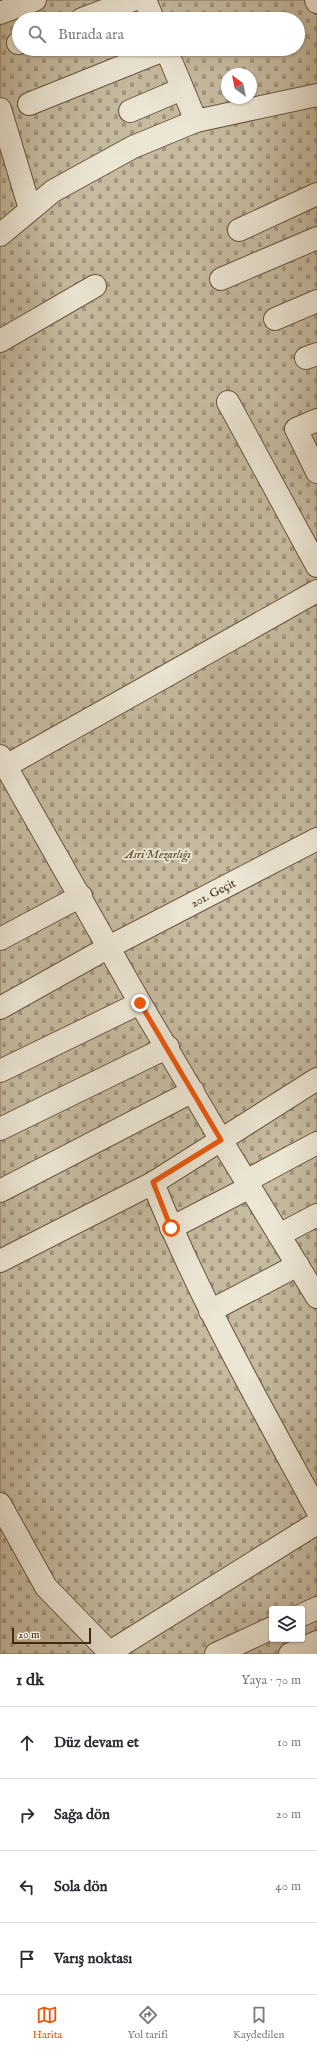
<!DOCTYPE html>
<html lang="tr">
<head>
<meta charset="utf-8">
<style>
  body { margin:0; font-family:"IM FELL English",serif; background:#f7f7f7; color:#2b2b33 }
  .controls { position:absolute; right:12px; bottom:12px; display:grid; overflow:hidden; border-radius:4px; box-shadow:0 1px 3px #0004 }
  .controls button { width:36px; height:36px; display:grid; place-items:center; padding:0; border:0; border-bottom:1px solid #e1e1e2; background:#fff; color:#2b2b33; font:20px sans-serif }
  .compass { position:absolute; left:221px; top:68px; width:36px; height:36px; border-radius:50%; background:#fff; box-shadow:0 1px 3px #0004; rotate:327deg }
  .scale { position:absolute; left:12px; bottom:10px; width:79px; box-sizing:border-box; padding-left:4px; border:2px solid #432910; border-top:0; font-size:11px; line-height:14px; white-space:nowrap; color:#432910; -webkit-text-stroke:3px #ece6d5; paint-order:stroke }
  .stop { position:absolute; width:12px; height:12px; margin:-9px; border:3px solid #ea580c; border-radius:50%; background:#fff }
  .stop.end { background:#ea580c; border-color:#fff; box-shadow:0 1px 4px #0008 }
  .list { margin:0; padding:0; list-style:none }
  h2 { display:flex; justify-content:space-between; align-items:center; height:52px; margin:0; padding:0 16px; font-size:17px }
  h2 small { font-size:13px; font-weight:400; color:#7c7c81 }
  .list li { display:grid; grid-template-columns:26px 1fr auto; gap:12px; align-items:center; box-sizing:border-box; height:72px; padding:0 16px; border-top:1px solid #e1e1e2 }
  .list b { display:block; font-size:15px; white-space:nowrap }
  .list em { font-size:13px; font-style:normal; color:#7c7c81 }
  .icon { flex:none; width:22px; height:22px; fill:none; stroke:currentColor; stroke-width:2; stroke-linecap:round; stroke-linejoin:round }
  .map { position:relative; flex:none; width:317px; height:1654px; overflow:hidden }
  .search { position:absolute; background:#fff; box-shadow:0 1px 3px #0004; left:12px; right:12px; top:12px; height:44px; display:flex; align-items:center; gap:10px; box-sizing:border-box; padding:0 14px; border-radius:22px; color:#7c7c81; font-size:15px }
  .sheet { height:340px; background:#fff }
  nav { display:flex; justify-content:space-around; align-items:center; box-sizing:border-box; height:56px; border-top:1px solid #e1e1e2; background:#fff; font-size:11px; color:#7c7c81 }
  nav a { display:grid; justify-items:center; gap:2px }
  nav .on { color:#ea580c }
  .map>svg:first-child { display:block }
  .cemetery { fill:url(#cemetery-stones); stroke:#847258; fill-rule:evenodd }
  .lines { fill:none; stroke-linecap:round; stroke-linejoin:round }
  .minor-casing { stroke:#6a553c; stroke-width:24 }
  .minor { stroke:#ece6d5; stroke-width:22 }
  .route { stroke:#ea580c; stroke-width:5 }
  .labels { text-anchor:middle; stroke-width:4; stroke-linejoin:round; paint-order:stroke }
  .park-label { font-size:12px; font-style:italic; fill:#5d462d; stroke:#ece6d5 }
  .street-label { font-size:12px; fill:#432910; stroke:#ece6d5 }
</style>
</head>
<body>
<div class="map">
<svg width="317" height="1654" viewBox="0 0 317 1654">
  <defs>
    <pattern id="cemetery-stones" width="16" height="16" patternUnits="userSpaceOnUse"><rect width="16" height="16" fill="#c6bba1"/><path d="M2 7V4a2 2 0 0 1 4 0v3zM10 15v-3a2 2 0 0 1 4 0v3z" fill="#a29882"/></pattern>
  </defs>
  <rect width="100%" height="100%" fill="#e1d9bf"/>
  <filter id="stains"><feTurbulence type="fractalNoise" baseFrequency=".005" numOctaves="4"/><feColorMatrix values="0 0 0 0 .2 0 0 0 0 .09 0 0 0 0 .02 0 0 0 .5 -.17"/></filter>
  <radialGradient id="worn" r=".72"><stop offset=".6" stop-color="#630" stop-opacity="0"/><stop offset="1" stop-color="#630" stop-opacity=".3"/></radialGradient>
  <!-- cemetery -->
  <path class="cemetery" d="M0,0h317v1654h-317zM19,19h279v30h-279zM227,74h24v24h-24zM272,1609h30v30h-30z"/>
  <g class="lines">
    <defs>
      <g id="minor">
        <polyline points="145,0 153,19"/>
        <polyline points="316,0 317,2"/>
        <polyline points="0,13 35,0"/>
        <polyline points="82,19 133,0"/>
        <polyline points="18,43 19,43"/>
        <polyline points="166,49 196,121"/>
        <polyline points="29,104 166,49"/>
        <polyline points="0,109 30,209"/>
        <polyline points="130,111 182,89"/>
        <polyline points="239,230 317,194"/>
        <polyline points="0,235 53,191 133,147 196,121 317,95"/>
        <polyline points="221,279 317,238"/>
        <polyline points="275,319 317,301"/>
        <polyline points="0,341 95,286"/>
        <polyline points="306,358 317,354"/>
        <polyline points="228,402 317,566"/>
        <polyline points="317,420 296,429 317,472"/>
        <polyline points="0,756 140,1003 221,1140 317,1297"/>
        <polyline points="6,766 317,591"/>
        <polyline points="0,939 81,896"/>
        <polyline points="0,1008 109,947 317,839"/>
        <polyline points="0,1071 140,1003"/>
        <polyline points="0,1129 168,1047"/>
        <polyline points="246,1181 317,1143"/>
        <path d="M153,1183c45,113 106,220 164,327"/>
        <polyline points="0,1191 193,1091"/>
        <polyline points="171,1228 250,1187"/>
        <polyline points="279,1235 317,1215"/>
        <polyline points="0,1261 153,1183 317,1079"/>
        <polyline points="210,1311 298,1265"/>
        <polyline points="0,1504 46,1587 111,1654"/>
        <polyline points="302,1615 317,1608"/>
        <polyline points="110,1652 317,1523"/>
        <polyline points="216,1654 272,1628"/>
        <polyline points="290,1654 317,1642"/>
      </g>
    </defs>
    <!-- minor casing -->
    <use href="#minor" class="minor-casing"/>
    <!-- minor -->
    <use href="#minor" class="minor"/>
  </g>
  <g class="lines">
    <!-- route -->
    <polyline class="route" points="140,1003 221,1140 153,1182 171,1228"/>
  </g>
  <g class="labels">
    <!-- park labels -->
    <g class="park-label">
      <text x="158" y="858">Asri Mezarlığı</text>
    </g>
    <!-- street labels -->
    <g class="street-label">
      <text transform="translate(213 893) rotate(-27)" y="4">201. Geçit</text>
    </g>
  </g>
  <rect width="100%" height="100%" filter="url(#stains)"/>
  <rect width="100%" height="100%" fill="url(#worn)"/>
</svg>
<div class="controls">
<button><svg class="icon" aria-label="layers" viewBox="0 0 24 24"><path d="M12 4l9 5-9 5-9-5zM3 14l9 5 9-5"/></svg></button>
</div>
<svg class="compass" viewBox="-18 -18 36 36"><path d="M0-13l5 13h-10z" fill="#e53935"/><path d="M0 13l5-13h-10z" fill="#7c7c81"/></svg>
<div class="scale">20 m</div>
<div class="stop" style="left:171px;top:1228px"></div>
<div class="stop end" style="left:140px;top:1003px"></div>
<div class="search"><svg class="icon" aria-label="search" viewBox="0 0 24 24"><circle cx="10" cy="10" r="6"/><path d="M15 15l6 6"/></svg>Burada ara</div>
</div>
<section class="sheet">
<h2>1 dk<small>Yaya · 70 m</small></h2>
<ul class="list">
<li><svg class="icon" aria-label="ahead" viewBox="0 0 24 24"><path d="M12 20V5M6 11l6-6 6 6"/></svg><div><b>Düz devam et</b></div><em>10 m</em></li>
<li><svg class="icon" aria-label="right" viewBox="0 0 24 24"><path d="M7 20v-9h11M14 6l5 5-5 5"/></svg><div><b>Sağa dön</b></div><em>20 m</em></li>
<li><svg class="icon" aria-label="left" viewBox="0 0 24 24"><path d="M17 20v-9H6M10 6l-5 5 5 5"/></svg><div><b>Sola dön</b></div><em>40 m</em></li>
<li><svg class="icon" aria-label="arrive" viewBox="0 0 24 24"><path d="M6 21V4h12l-3 4 3 4H6"/></svg><div><b>Varış noktası</b></div></li>
</ul>
</section>
<nav>
<a class="on"><svg class="icon" aria-label="map" viewBox="0 0 24 24"><path d="M3 6l6-2 6 2 6-2v14l-6 2-6-2-6 2zM9 4v14M15 6v14"/></svg>Harita</a>
<a><svg class="icon" aria-label="directions" viewBox="0 0 24 24"><path d="M12 3l9 9-9 9-9-9zM9 14v-3h6M13 9l2 2-2 2"/></svg>Yol tarifi</a>
<a><svg class="icon" aria-label="saved" viewBox="0 0 24 24"><path d="M7 4h10v16l-5-4-5 4z"/></svg>Kaydedilen</a>
</nav>
</body>
</html>
